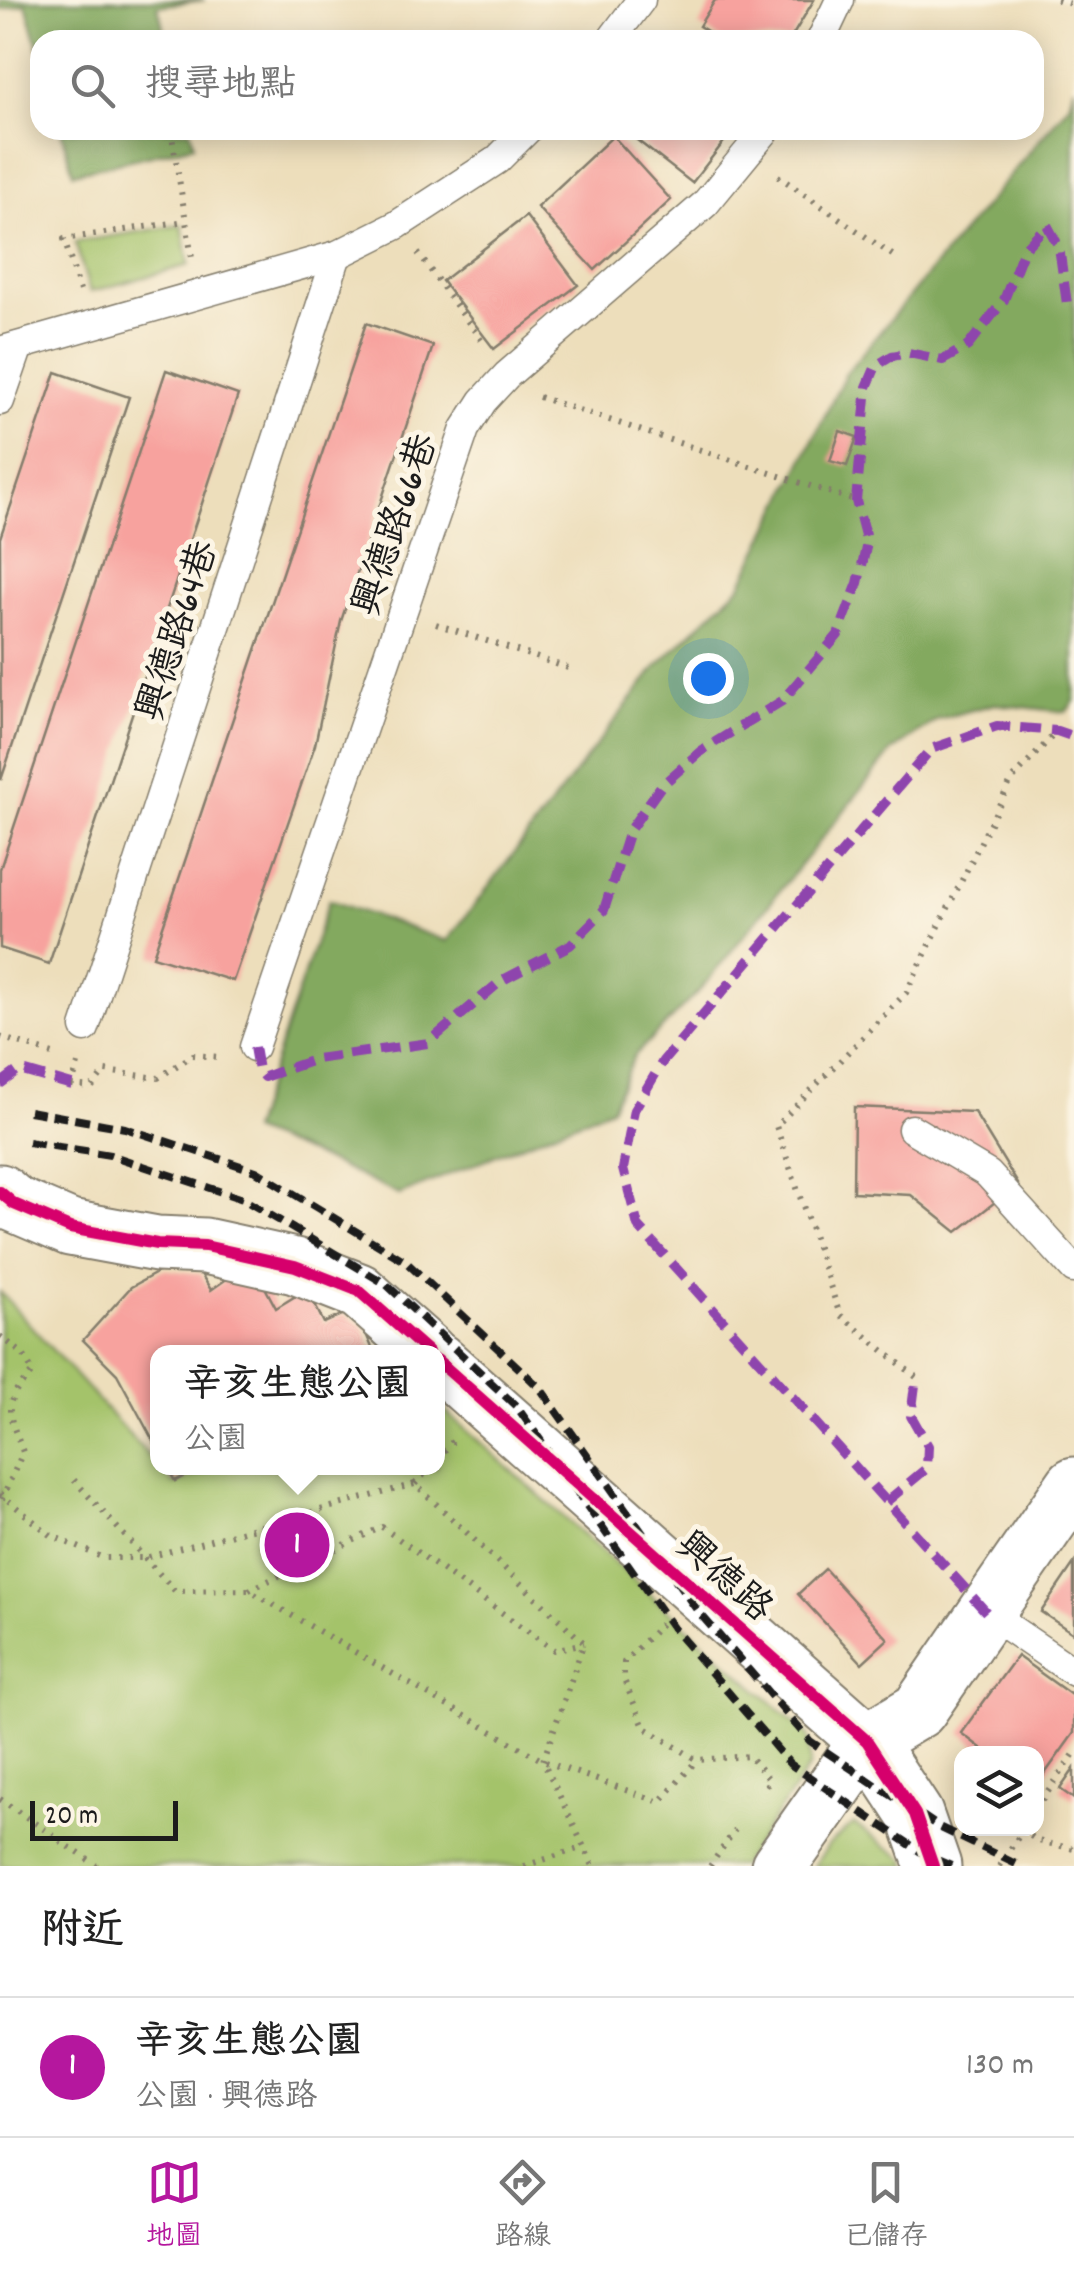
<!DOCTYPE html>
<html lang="zh-TW">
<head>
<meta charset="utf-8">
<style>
  body { margin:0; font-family:Dekko,"LXGW WenKai TC",sans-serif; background:#f2f2f2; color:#222 }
  .controls { position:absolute; right:30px; bottom:30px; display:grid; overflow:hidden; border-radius:20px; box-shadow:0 5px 25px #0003 }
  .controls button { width:90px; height:90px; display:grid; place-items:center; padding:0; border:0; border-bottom:2px solid #e0e0e0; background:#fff; color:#222; font:50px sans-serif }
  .scale { position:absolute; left:30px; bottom:25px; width:148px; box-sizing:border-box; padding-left:10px; border:5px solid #1c1c1c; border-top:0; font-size:28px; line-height:35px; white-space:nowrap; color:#1c1c1c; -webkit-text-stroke:8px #fcf5e5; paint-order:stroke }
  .you { position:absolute; left:708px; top:678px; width:35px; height:35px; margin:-25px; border:8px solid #fff; border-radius:50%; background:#1a73e8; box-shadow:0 0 0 15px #1a73e833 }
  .badge { display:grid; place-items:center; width:65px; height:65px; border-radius:50%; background:#b5179e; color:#fff; font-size:32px; font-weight:700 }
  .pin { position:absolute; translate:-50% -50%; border:5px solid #fff; box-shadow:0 2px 10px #0006 }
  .popup { position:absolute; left:150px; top:1345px; width:295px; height:130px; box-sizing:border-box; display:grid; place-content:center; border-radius:20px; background:#fff; filter:drop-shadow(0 2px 8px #0005); font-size:32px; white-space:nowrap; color:#767676 }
  .popup b { font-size:38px; color:#222 }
  .popup::after { content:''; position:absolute; left:50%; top:100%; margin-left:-20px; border:20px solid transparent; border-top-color:#fff }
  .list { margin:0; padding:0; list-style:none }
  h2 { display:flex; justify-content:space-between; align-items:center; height:130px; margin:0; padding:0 40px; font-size:42px }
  h2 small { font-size:32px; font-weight:400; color:#767676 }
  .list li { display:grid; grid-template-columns:65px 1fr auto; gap:30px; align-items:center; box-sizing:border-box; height:140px; padding:0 40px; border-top:2px solid #e0e0e0 }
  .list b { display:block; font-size:38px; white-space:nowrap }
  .list p { margin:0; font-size:32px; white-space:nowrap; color:#767676 }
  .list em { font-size:32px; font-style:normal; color:#767676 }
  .icon { flex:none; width:55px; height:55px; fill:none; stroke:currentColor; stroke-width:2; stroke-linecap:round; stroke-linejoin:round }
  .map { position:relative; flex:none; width:1074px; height:1866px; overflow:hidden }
  .search { position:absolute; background:#fff; box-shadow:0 5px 25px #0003; left:30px; right:30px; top:30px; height:110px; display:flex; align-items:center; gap:25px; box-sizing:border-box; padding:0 35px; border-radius:30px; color:#767676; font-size:38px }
  .sheet { height:270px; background:#fff }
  nav { display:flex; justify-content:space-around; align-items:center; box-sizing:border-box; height:140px; border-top:2px solid #e0e0e0; background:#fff; font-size:28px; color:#767676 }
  nav a { display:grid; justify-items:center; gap:5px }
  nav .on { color:#b5179e }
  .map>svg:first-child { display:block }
  .green { fill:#a4c36b; stroke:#607044; stroke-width:2.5 }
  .forest { fill:#83a95f; stroke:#50623e; stroke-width:2.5 }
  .building { fill:#f7a29e }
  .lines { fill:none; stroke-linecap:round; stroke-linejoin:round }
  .service-casing { stroke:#847d6c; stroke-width:31 }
  .minor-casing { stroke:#847d6c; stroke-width:59 }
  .path { stroke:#847d6c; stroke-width:6; stroke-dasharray:2.5 8; stroke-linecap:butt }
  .service { stroke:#fff; stroke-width:28 }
  .minor { stroke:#fff; stroke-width:55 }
  .rail { stroke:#1c1c1c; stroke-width:8; stroke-dasharray:15 8; stroke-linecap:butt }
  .quiet { stroke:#8e44ad; stroke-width:10; stroke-dasharray:20 10; stroke-linecap:butt }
  .cycleway-casing { stroke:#fcf5e5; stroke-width:19 }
  .cycleway { stroke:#d6006c; stroke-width:12 }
  .labels { text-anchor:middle; stroke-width:10; stroke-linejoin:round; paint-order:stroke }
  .street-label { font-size:38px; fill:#1c1c1c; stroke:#fcf5e5 }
</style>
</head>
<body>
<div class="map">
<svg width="1074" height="1866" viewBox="0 0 1074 1866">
  <rect width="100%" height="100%" fill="#fcf5e5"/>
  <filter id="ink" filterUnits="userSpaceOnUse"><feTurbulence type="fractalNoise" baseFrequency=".01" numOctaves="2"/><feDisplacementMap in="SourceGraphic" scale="20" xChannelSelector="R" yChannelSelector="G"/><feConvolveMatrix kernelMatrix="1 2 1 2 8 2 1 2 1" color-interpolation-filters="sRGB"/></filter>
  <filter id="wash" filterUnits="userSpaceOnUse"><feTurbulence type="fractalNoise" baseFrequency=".0048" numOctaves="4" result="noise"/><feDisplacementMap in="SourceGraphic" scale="40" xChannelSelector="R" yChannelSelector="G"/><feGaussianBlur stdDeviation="2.25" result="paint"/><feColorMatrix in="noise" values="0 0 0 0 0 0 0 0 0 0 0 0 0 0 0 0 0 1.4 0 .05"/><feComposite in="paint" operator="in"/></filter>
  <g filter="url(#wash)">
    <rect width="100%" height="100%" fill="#eddebb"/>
    <!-- green -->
    <g class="green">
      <polygon points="182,225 189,265 90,292 75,242"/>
      <polygon points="0,1292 174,1484 217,1468 437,1468 437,1404 808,1735 810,1766 741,1866 0,1866"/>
      <polygon points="854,1824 906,1860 908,1866 814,1866 829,1844"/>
    </g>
    <!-- forest -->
    <g class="forest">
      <polygon points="0,0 205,0 158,6 166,40 40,40 40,54 26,4 0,10"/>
      <polygon points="1074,86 1074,701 1066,712 995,704 938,719 892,751 701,989 634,1056 611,1108 399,1195 334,1164 251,1131 329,900 447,941 656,667 741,585 846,373 1069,104"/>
      <polygon points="61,130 190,130 194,145 73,173"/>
    </g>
    <g id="blocks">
      <!-- building -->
      <g class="building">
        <polygon points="715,0 814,0 790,40 722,40 699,26"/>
        <polygon points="624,130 733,130 692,183"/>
        <polygon points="613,136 671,200 595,270 537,207"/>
        <polygon points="526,216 578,285 494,349 442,281"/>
        <polygon points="366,323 433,346 341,621 315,745 233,981 153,956"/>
        <polygon points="166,370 238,395 49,964 0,948 0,869"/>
        <polygon points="56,372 129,397 1,780 0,538"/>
        <polygon points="840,431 857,437 847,466 830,461"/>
        <polygon points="854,1107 974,1112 1018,1184 957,1232 911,1195 853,1192"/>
        <polygon points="164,1269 201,1274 211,1290 228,1278 261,1280 276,1308 307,1289 324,1323 344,1314 362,1325 374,1352 157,1352 157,1448 117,1374 83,1340 131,1287"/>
        <polygon points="167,1468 200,1468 175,1481"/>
        <polygon points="1074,1563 1074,1634 1041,1612"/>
        <polygon points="825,1569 888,1639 862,1663 798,1594"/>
        <polygon points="1017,1656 1074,1697 1074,1733 1036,1786 1036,1754 989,1754 961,1733"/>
        <polygon points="1074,1769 1074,1799 1060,1789"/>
      </g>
    </g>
  </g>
  <g filter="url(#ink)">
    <use href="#blocks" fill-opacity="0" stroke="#847d6c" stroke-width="2.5"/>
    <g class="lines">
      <defs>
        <g id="service">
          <polyline points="611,40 641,0"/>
          <polyline points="821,40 840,0"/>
          <polyline points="0,351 337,255 397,225 497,160 527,130"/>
          <polyline points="0,401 19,346"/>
          <polyline points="85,1028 337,255"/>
          <polyline points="254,1047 465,429 483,401 507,375 705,204 766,130"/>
          <polyline points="912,1129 988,1174 1074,1269"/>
          <polyline points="986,1612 1074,1672"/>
        </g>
        <g id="minor">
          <polyline points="0,1192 14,1204 70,1228 157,1244 205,1246 295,1266 359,1291 428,1352"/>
          <polyline points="437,1360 867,1741 915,1814 933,1866"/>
          <polyline points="779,1866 867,1741 919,1710 1074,1485"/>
        </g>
      </defs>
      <!-- service casing -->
      <use href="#service" class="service-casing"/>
      <!-- minor casing -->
      <use href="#minor" class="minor-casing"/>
      <!-- path -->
      <g class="path">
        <polyline points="1057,0 1074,5"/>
        <polyline points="391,34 396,40"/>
        <polyline points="171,130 192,258"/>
        <polyline points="778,176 898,259"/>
        <polyline points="418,253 484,344"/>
        <polyline points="80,291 64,239 186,221"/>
        <polyline points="539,397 856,501"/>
        <polyline points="436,624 574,670"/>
        <polyline points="0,1037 56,1055"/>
        <polyline points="78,1064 72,1085 92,1087 105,1071 158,1078 193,1055 221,1057"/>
        <path d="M0,1336l23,18 10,18c-33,33 -25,39 -10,80l-21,47"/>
        <polyline points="916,1377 840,1315 776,1126 906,993 1011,781 1057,731"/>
        <polyline points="437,1459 453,1441"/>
        <polyline points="74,1480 175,1591 248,1590 543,1761 660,1802 697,1760"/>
        <polyline points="415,1484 430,1468"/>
        <polyline points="0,1494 52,1536 104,1558 145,1558 415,1484 584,1643 543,1761 593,1866"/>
        <polyline points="249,1590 382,1527 554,1650 584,1643"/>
        <polyline points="661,1624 624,1662 624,1680 644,1727 697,1760 749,1756 770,1780 765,1787"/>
        <polyline points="0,1799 97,1866"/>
        <polyline points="1036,1809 1074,1754"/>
        <polyline points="1022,1830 1038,1841 1074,1849"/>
        <polyline points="524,1866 584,1847"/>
        <polyline points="710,1866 735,1830"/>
        <polyline points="999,1866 1023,1830"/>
      </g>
      <!-- service -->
      <use href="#service" class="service"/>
      <!-- minor -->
      <use href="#minor" class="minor"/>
      <!-- rail -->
      <g class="rail">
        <polyline points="29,1111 125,1128 256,1171 405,1261 540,1388 697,1610 810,1741 939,1827 1020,1866"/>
        <polyline points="28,1142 110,1155 243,1199 386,1284 517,1407 673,1628 790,1764 924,1854 951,1866"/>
      </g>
      <!-- quiet -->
      <g class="quiet">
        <polyline points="254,1047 258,1070 264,1077 316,1059 428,1043 501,981 570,945 604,910 629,831 661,786 701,751 782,701 838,635 858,583 867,543 856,501 867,387 876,366 892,356 909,353 943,360 968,346 1004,300 1024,249 1047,225 1059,247 1067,304 1074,304"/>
        <polyline points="0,1084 19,1070 72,1085"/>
        <polyline points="886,1502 927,1468 928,1446 911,1416 916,1377"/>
        <polyline points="986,1612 638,1226 623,1169 634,1110 663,1061 931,749 997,726 1057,731 1074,737"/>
      </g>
      <defs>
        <g id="cycleway">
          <polyline points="0,1192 14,1204 70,1228 157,1244 205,1246 295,1266 359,1291 428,1352"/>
          <polyline points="437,1360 867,1741 915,1814 933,1866"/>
        </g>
      </defs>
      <!-- cycleway casing -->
      <use href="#cycleway" class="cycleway-casing"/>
      <!-- cycleway -->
      <use href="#cycleway" class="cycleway"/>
    </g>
  </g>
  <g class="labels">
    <!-- street labels -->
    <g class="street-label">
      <text transform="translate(393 524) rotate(-71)" y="13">興德路66巷</text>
      <text transform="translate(175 630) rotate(-72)" y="13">興德路64巷</text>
      <text transform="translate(726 1575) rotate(42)" y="13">興德路</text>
    </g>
  </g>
</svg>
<div class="controls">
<button><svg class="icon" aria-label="layers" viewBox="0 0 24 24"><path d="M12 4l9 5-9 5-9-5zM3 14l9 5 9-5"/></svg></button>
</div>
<div class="scale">20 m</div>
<div class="you"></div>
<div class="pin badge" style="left:297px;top:1545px">1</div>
<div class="popup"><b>辛亥生態公園</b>公園</div>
<div class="search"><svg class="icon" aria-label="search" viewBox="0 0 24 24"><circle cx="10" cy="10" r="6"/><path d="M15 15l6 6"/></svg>搜尋地點</div>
</div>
<section class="sheet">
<h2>附近<small></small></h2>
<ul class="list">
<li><span class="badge">1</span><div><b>辛亥生態公園</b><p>公園 · 興德路</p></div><em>130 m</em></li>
</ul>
</section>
<nav>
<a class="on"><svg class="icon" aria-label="map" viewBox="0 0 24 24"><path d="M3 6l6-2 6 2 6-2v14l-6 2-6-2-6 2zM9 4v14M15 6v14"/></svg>地圖</a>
<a><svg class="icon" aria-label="directions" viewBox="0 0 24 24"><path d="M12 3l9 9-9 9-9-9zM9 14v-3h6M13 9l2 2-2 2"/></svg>路線</a>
<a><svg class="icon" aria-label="saved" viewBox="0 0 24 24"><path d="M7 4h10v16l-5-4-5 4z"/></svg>已儲存</a>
</nav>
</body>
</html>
